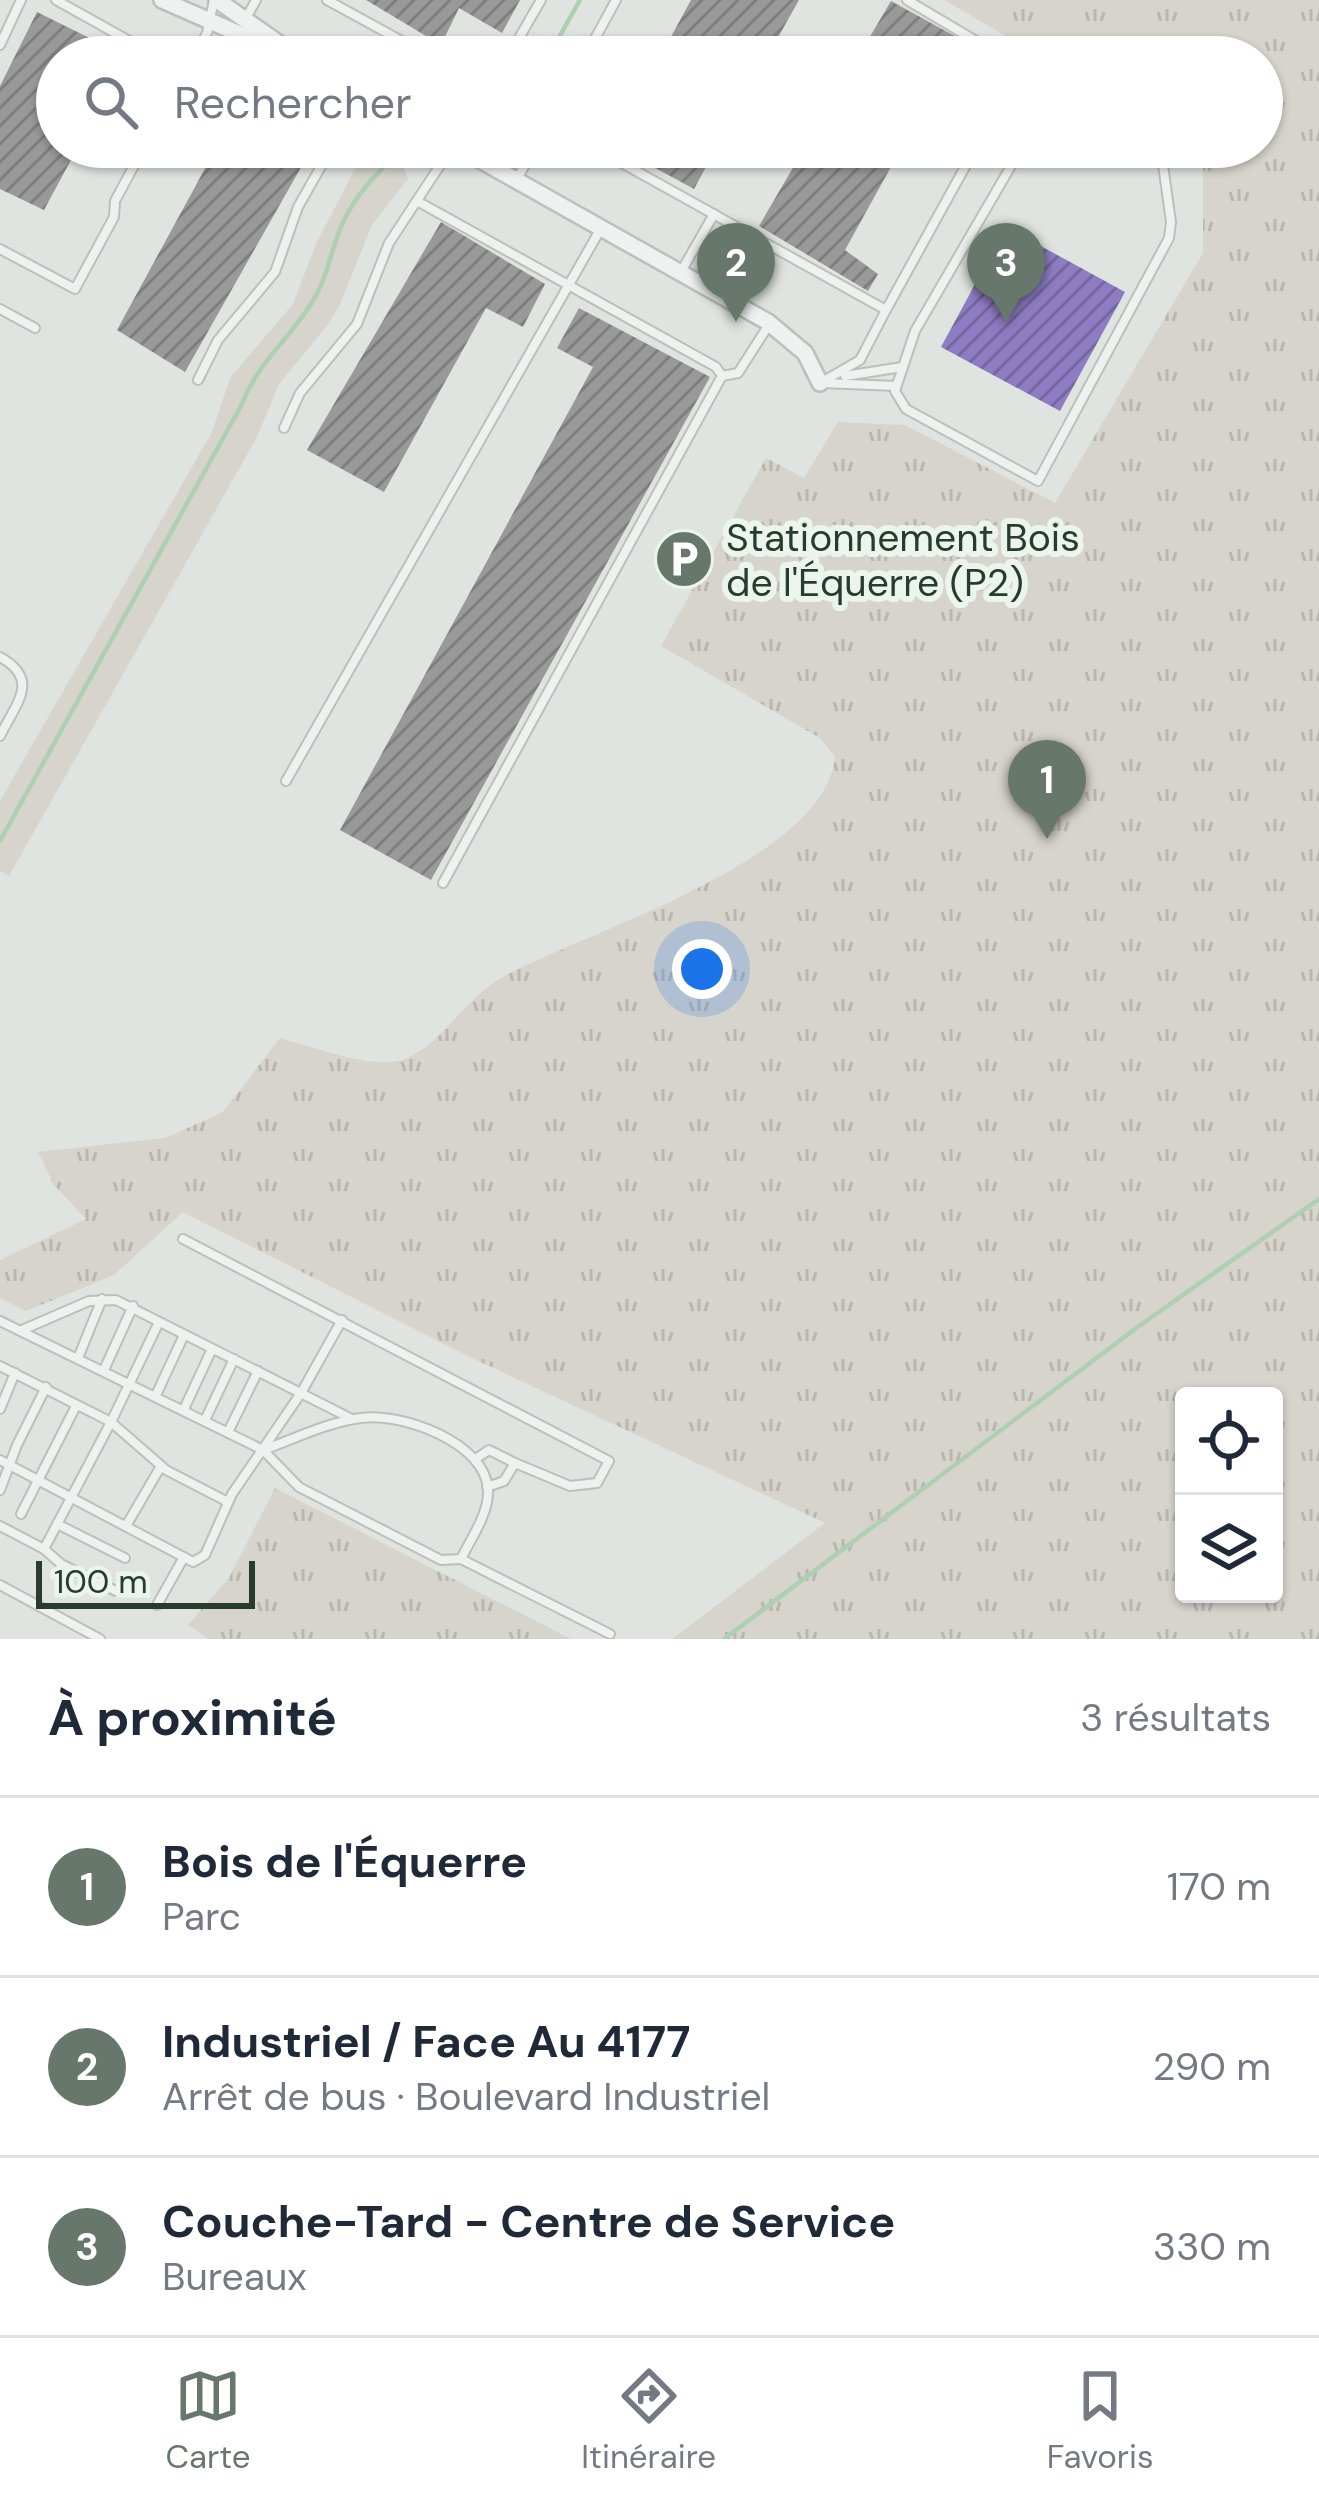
<!DOCTYPE html>
<html lang="fr">
<head>
<meta charset="utf-8">
<style>
  body { margin:0; font-family:"DM Sans",sans-serif; background:#f2f2f3; color:#1f2937 }
  .controls { position:absolute; right:36px; bottom:36px; display:grid; overflow:hidden; border-radius:12px; box-shadow:0 3px 9px #0004 }
  .controls button { width:108px; height:108px; display:grid; place-items:center; padding:0; border:0; border-bottom:3px solid #e0e1e3; background:#fff; color:#1f2937; font:60px sans-serif }
  .scale { position:absolute; left:36px; bottom:30px; width:219px; box-sizing:border-box; padding-left:12px; border:6px solid #273c2c; border-top:0; font-size:33px; line-height:42px; white-space:nowrap; color:#273c2c; -webkit-text-stroke:9px #ecf4ee; paint-order:stroke }
  .you { position:absolute; left:702px; top:969px; width:42px; height:42px; margin:-30px; border:9px solid #fff; border-radius:50%; background:#1a73e8; box-shadow:0 0 0 18px #1a73e833 }
  .badge { display:grid; place-items:center; width:78px; height:78px; border-radius:50%; background:#67776b; color:#fff; font-size:39px; font-weight:700 }
  .pin { position:absolute; translate:-50% -99px; filter:drop-shadow(0 3px 6px #0008) }
  .pin::after { content:''; position:absolute; top:63px; width:42px; height:36px; background:inherit; clip-path:polygon(0 0,100% 0,50% 100%) }
  .list { margin:0; padding:0; list-style:none }
  h2 { display:flex; justify-content:space-between; align-items:center; height:156px; margin:0; padding:0 48px; font-size:51px }
  h2 small { font-size:39px; font-weight:400; color:#747a83 }
  .list li { display:grid; grid-template-columns:78px 1fr auto; gap:36px; align-items:center; box-sizing:border-box; height:180px; padding:0 48px; border-top:3px solid #e0e1e3 }
  .list b { display:block; font-size:45px; white-space:nowrap }
  .list p { margin:0; font-size:39px; white-space:nowrap; color:#747a83 }
  .list em { font-size:39px; font-style:normal; color:#747a83 }
  .icon { flex:none; width:66px; height:66px; fill:none; stroke:currentColor; stroke-width:2; stroke-linecap:round; stroke-linejoin:round }
  .map { position:relative; flex:none; width:1319px; height:1639px; overflow:hidden }
  .search { position:absolute; background:#fff; box-shadow:0 3px 9px #0004; left:36px; right:36px; top:36px; height:132px; display:flex; align-items:center; gap:30px; box-sizing:border-box; padding:0 42px; border-radius:66px; color:#747a83; font-size:45px }
  .sheet { height:696px; background:#fff }
  nav { display:flex; justify-content:space-around; align-items:center; box-sizing:border-box; height:168px; border-top:3px solid #e0e1e3; background:#fff; font-size:33px; color:#747a83 }
  nav a { display:grid; justify-items:center; gap:6px }
  nav .on { color:#67776b }
  .map>svg:first-child { display:block }
  .green { fill:#d7d3cd }
  .park { fill:url(#park-tufts); fill-rule:evenodd }
  .offices { fill:url(#offices-hatch) }
  .industry { fill:url(#industry-hatch) }
  .lines { fill:none; stroke-linecap:round; stroke-linejoin:round }
  .stream { stroke:#adcfb2; stroke-width:4.5 }
  .service-casing { stroke:#bbc0bc; stroke-width:12 }
  .minor-casing { stroke:#bbc0bc; stroke-width:20 }
  .service { stroke:#eef1ef; stroke-width:8 }
  .minor { stroke:#eef1ef; stroke-width:15 }
  .labels { text-anchor:middle; stroke-width:12; stroke-linejoin:round; paint-order:stroke }
  .poi-label { font-size:39px; fill:#273c2c; stroke:#ecf4ee; text-anchor:start }
</style>
</head>
<body>
<div class="map">
<svg width="1319" height="1639" viewBox="0 0 1319 1639">
  <defs>
    <pattern id="park-tufts" width="24" height="20" patternUnits="userSpaceOnUse" patternTransform="scale(3)"><rect width="24" height="20" fill="#d7d3cd"/><path d="M3 7l-1-3M5 7V3M7 7l1-3M15 17l-1-3M17 17v-4M19 17l1-3" fill="none" stroke="#b9b6b0"/></pattern>
    <pattern id="offices-hatch" width="6" height="6" patternUnits="userSpaceOnUse" patternTransform="scale(3)"><rect width="6" height="6" fill="#8e7cc3"/><path d="M-1 1l2-2M0 6l6-6M5 7l2-2" fill="none" stroke="#74679f"/></pattern>
    <pattern id="industry-hatch" width="6" height="6" patternUnits="userSpaceOnUse" patternTransform="scale(3)"><rect width="6" height="6" fill="#999"/><path d="M-1 1l2-2M0 6l6-6M5 7l2-2" fill="none" stroke="#7d7e7d"/></pattern>
  </defs>
  <rect width="100%" height="100%" fill="#dfe4e0"/>
  <!-- green -->
  <path class="green" d="M373,147c21,2 29,13 35,32l-36,46 -32,79 -13,22 -48,58 -22,53 -248,439 -9,-5v-70l212,-369 18,-54 63,-74 23,-60 39,-75z"/>
  <!-- park -->
  <g class="park">
    <path d="M944,0h375v1639h-647l153,-116 -351,-164 -291,-147 -69,63 -88,36 -26,-13v-38l86,-41 -32,-34 -16,-33 127,-14 58,-26 57,-74c31,8 94,33 125,21 40,-17 61,-63 98,-82 82,-45 322,-116 332,-220l-15,-19 -159,-92 105,-188 38,20 34,-56 67,3 150,78 148,-250v-103l-4,-3h63v-90h-220zM1184,1396h90v198h-90z"/>
    <polygon points="275,1488 571,1639 209,1639 188,1625 229,1578"/>
  </g>
  <!-- offices -->
  <polygon class="offices" points="1006,227 1125,292 1060,411 941,347"/>
  <!-- industry -->
  <g class="industry">
    <polygon points="366,0 520,0 502,33 459,8 441,45"/>
    <polygon points="691,0 799,0 767,57 660,57"/>
    <polygon points="891,1 962,40 952,57 858,57"/>
    <polygon points="37,12 128,57 57,57 57,147 78,147 44,210 0,189 0,86"/>
    <polygon points="204,147 293,147 308,155 185,372 117,330 214,152"/>
    <polygon points="617,147 717,147 694,189"/>
    <polygon points="805,147 902,147 845,250 878,274 868,291 759,226"/>
    <polygon points="441,222 545,284 523,327 486,308 384,492 307,450"/>
    <polygon points="579,308 710,377 431,880 340,830 593,367 557,348"/>
  </g>
  <g class="lines">
    <!-- stream -->
    <g class="stream">
      <polyline points="548,57 580,0"/>
      <path d="M0,841l242,-437c15,-40 46,-64 69,-100 13,-20 17,-39 24,-61 11,-35 31,-60 58,-85"/>
      <polyline points="724,1639 1139,1326 1319,1199"/>
    </g>
    <defs>
      <g id="service">
        <polyline points="56,0 158,57"/>
        <polyline points="327,0 431,57"/>
        <polyline points="907,0 1003,57"/>
        <polyline points="244,22 256,0"/>
        <polyline points="0,45 21,0"/>
        <polyline points="194,57 207,33 214,0"/>
        <polyline points="508,57 541,0"/>
        <polyline points="585,57 616,0"/>
        <polyline points="593,147 886,310 860,360 822,382"/>
        <polyline points="1022,147 915,331 895,391 906,409 1038,481 1169,238 1171,222 1163,165 1129,147"/>
        <polyline points="328,154 340,157 351,147"/>
        <polyline points="517,179 535,147"/>
        <polyline points="417,201 716,367 722,376 443,883"/>
        <polyline points="0,249 75,289 114,217 115,201 144,147"/>
        <polyline points="682,270 714,214"/>
        <polyline points="0,309 35,328"/>
        <polyline points="886,310 976,147"/>
        <polyline points="722,376 738,373 770,323"/>
        <polyline points="845,376 902,367"/>
        <polyline points="198,380 218,340 275,272 298,207 328,154 321,147"/>
        <polyline points="822,383 896,386"/>
        <polyline points="284,428 300,393 357,324 389,243 452,147"/>
        <path d="M0,657c41,23 16,46 0,79"/>
        <polyline points="286,781 600,230"/>
        <polyline points="183,1239 609,1461 597,1483 570,1486 515,1463 504,1481 487,1487"/>
        <path d="M0,1321l263,129 36,37 142,73 20,-1c10,-21 28,-45 27,-69 -2,-47 -86,-78 -127,-72 -33,4 -67,21 -98,32"/>
        <polyline points="159,1322 111,1422 166,1470 228,1502"/>
        <polyline points="22,1330 89,1301 116,1300 350,1418"/>
        <polyline points="78,1358 102,1299"/>
        <polyline points="0,1366 111,1422 44,1549 0,1526"/>
        <polyline points="104,1370 133,1306"/>
        <polyline points="156,1395 184,1335"/>
        <polyline points="0,1409 15,1373"/>
        <polyline points="184,1409 212,1349"/>
        <polyline points="205,1420 234,1359"/>
        <polyline points="228,1432 258,1371"/>
        <polyline points="477,1458 489,1450 515,1463"/>
        <polyline points="0,1460 193,1562 205,1555 232,1494 301,1393 342,1320"/>
        <polyline points="0,1490 17,1445 46,1387"/>
        <polyline points="21,1514 76,1406"/>
        <polyline points="57,1524 125,1558"/>
        <polyline points="126,1526 161,1466"/>
        <polyline points="44,1549 61,1564 116,1591"/>
        <polyline points="461,1559 610,1634"/>
        <polyline points="0,1585 100,1639"/>
        <polyline points="157,1605 184,1557"/>
      </g>
      <g id="minor">
        <polyline points="162,0 292,57"/>
        <polyline points="217,0 281,45"/>
        <polyline points="457,147 768,322 805,353 820,383"/>
      </g>
    </defs>
    <!-- service casing -->
    <use href="#service" class="service-casing"/>
    <!-- minor casing -->
    <use href="#minor" class="minor-casing"/>
    <!-- service -->
    <use href="#service" class="service"/>
    <!-- minor -->
    <use href="#minor" class="minor"/>
  </g>
  <!-- icons -->
  <defs>
    <symbol id="parking-disc" viewBox="-11 -11 22 22"><circle r="9.5" fill="#67776b" stroke="#ecf4ee"/><path d="M-3.5-5.5H1a3.5 3.5 0 0 1 0 7H-1V5.5H-3.5ZM-1-3.4V-.6H.8a1.4 1.4 0 0 0 0-2.8Z" fill="#fff"/></symbol>
  </defs>
  <g fill-rule="evenodd">
    <use href="#parking-disc" x="651" y="526" width="66" height="66"/>
  </g>
  <g class="labels">
    <!-- poi labels -->
    <g class="poi-label">
      <text x="726" y="551">Stationnement Bois<tspan x="726" dy="45">de l'Équerre (P2)</tspan></text>
    </g>
  </g>
</svg>
<div class="controls">
<button><svg class="icon" aria-label="locate" viewBox="0 0 24 24"><circle cx="12" cy="12" r="6"/><path d="M12 2v4M12 18v4M2 12h4M18 12h4"/></svg></button>
<button><svg class="icon" aria-label="layers" viewBox="0 0 24 24"><path d="M12 4l9 5-9 5-9-5zM3 14l9 5 9-5"/></svg></button>
</div>
<div class="scale">100 m</div>
<div class="you"></div>
<div class="pin badge" style="left:1047px;top:839px">1</div>
<div class="pin badge" style="left:736px;top:322px">2</div>
<div class="pin badge" style="left:1006px;top:322px">3</div>
<div class="search"><svg class="icon" aria-label="search" viewBox="0 0 24 24"><circle cx="10" cy="10" r="6"/><path d="M15 15l6 6"/></svg>Rechercher</div>
</div>
<section class="sheet">
<h2>À proximité<small>3 résultats</small></h2>
<ul class="list">
<li><span class="badge">1</span><div><b>Bois de l'Équerre</b><p>Parc</p></div><em>170 m</em></li>
<li><span class="badge">2</span><div><b>Industriel / Face Au 4177</b><p>Arrêt de bus · Boulevard Industriel</p></div><em>290 m</em></li>
<li><span class="badge">3</span><div><b>Couche-Tard - Centre de Service</b><p>Bureaux</p></div><em>330 m</em></li>
</ul>
</section>
<nav>
<a class="on"><svg class="icon" aria-label="map" viewBox="0 0 24 24"><path d="M3 6l6-2 6 2 6-2v14l-6 2-6-2-6 2zM9 4v14M15 6v14"/></svg>Carte</a>
<a><svg class="icon" aria-label="directions" viewBox="0 0 24 24"><path d="M12 3l9 9-9 9-9-9zM9 14v-3h6M13 9l2 2-2 2"/></svg>Itinéraire</a>
<a><svg class="icon" aria-label="saved" viewBox="0 0 24 24"><path d="M7 4h10v16l-5-4-5 4z"/></svg>Favoris</a>
</nav>
</body>
</html>
